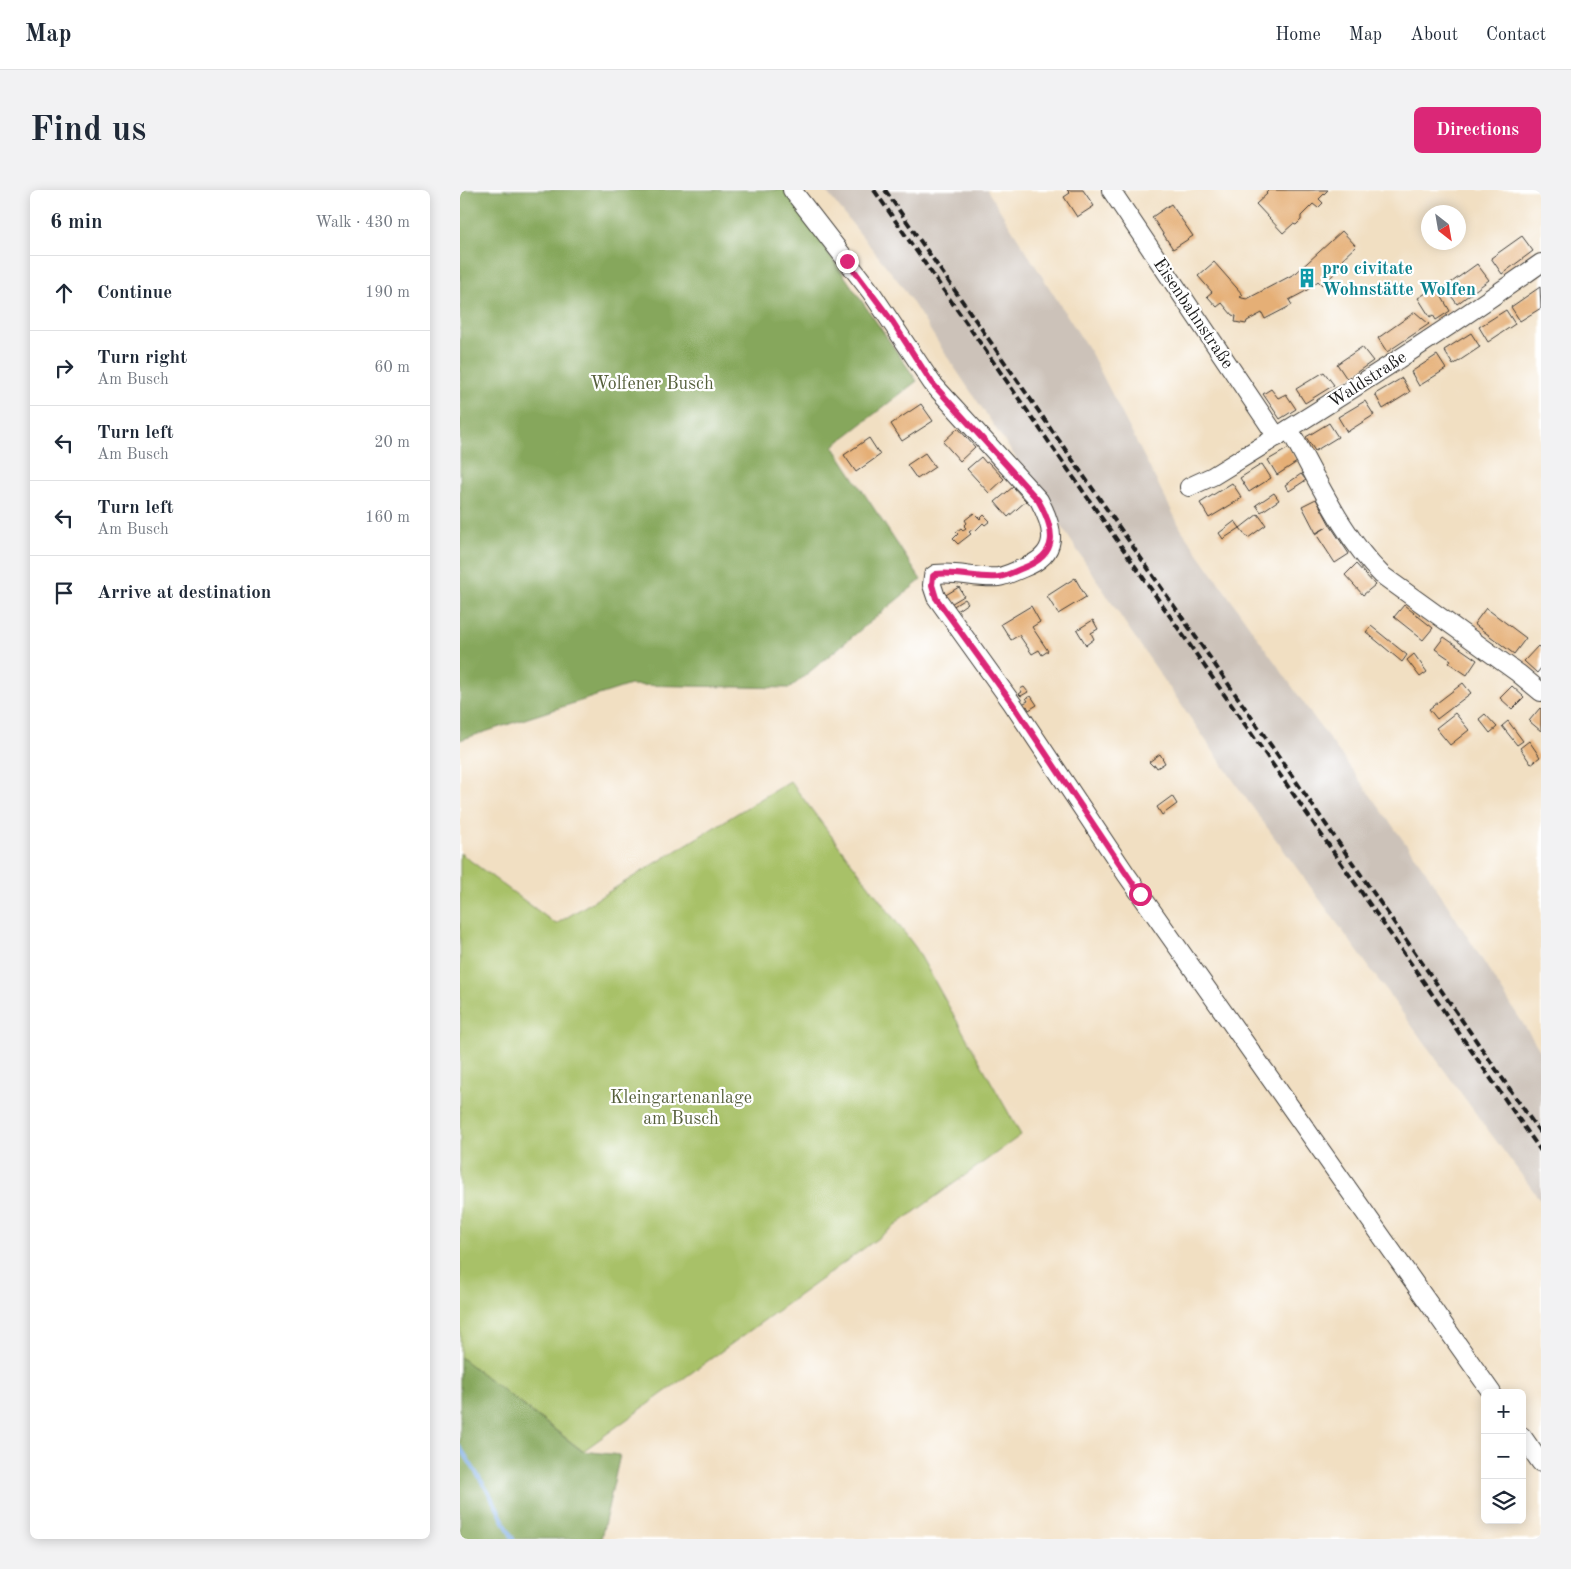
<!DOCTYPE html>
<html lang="en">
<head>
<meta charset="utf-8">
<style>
  body { margin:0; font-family:"Old Standard TT",serif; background:#f2f2f3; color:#1f2937 }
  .controls { position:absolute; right:15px; bottom:15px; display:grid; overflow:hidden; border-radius:8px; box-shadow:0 2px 12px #0003 }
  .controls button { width:45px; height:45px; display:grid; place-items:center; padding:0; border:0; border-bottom:1px solid #e0e1e3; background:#fff; color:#1f2937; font:25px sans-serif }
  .compass { position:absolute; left:961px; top:15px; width:45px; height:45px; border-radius:50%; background:#fff; box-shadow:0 2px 12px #0003; rotate:149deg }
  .stop { position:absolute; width:15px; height:15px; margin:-11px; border:4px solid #db2777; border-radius:50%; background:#fff }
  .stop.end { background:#db2777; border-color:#fff; box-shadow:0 1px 5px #0008 }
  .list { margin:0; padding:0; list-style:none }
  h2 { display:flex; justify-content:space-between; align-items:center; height:65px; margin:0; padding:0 20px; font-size:21px }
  h2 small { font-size:16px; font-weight:400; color:#747a83 }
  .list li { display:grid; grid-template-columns:32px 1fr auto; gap:15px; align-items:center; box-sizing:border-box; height:75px; padding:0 20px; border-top:1px solid #e0e1e3 }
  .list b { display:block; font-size:19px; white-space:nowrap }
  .list p { margin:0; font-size:16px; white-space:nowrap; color:#747a83 }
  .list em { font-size:16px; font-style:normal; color:#747a83 }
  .icon { flex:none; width:28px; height:28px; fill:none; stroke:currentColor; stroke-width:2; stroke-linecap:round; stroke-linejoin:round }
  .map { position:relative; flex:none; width:1081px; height:1349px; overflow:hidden; border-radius:8px }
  header { display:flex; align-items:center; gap:30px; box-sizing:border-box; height:70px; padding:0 25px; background:#fff; border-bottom:1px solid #e0e1e3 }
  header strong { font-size:24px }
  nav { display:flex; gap:28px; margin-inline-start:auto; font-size:18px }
  .intro { display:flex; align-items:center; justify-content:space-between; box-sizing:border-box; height:120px; padding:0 30px }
  h1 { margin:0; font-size:35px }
  .button { padding:12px 22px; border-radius:8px; background:#db2777; color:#fff; font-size:18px; font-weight:700 }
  main { display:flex; gap:30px; padding:0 30px }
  aside { flex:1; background:#fff; border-radius:8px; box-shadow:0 2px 12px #0003 }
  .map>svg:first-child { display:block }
  .industrial { fill:#ccc2b9 }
  .green { fill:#a8c167; stroke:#626e42 }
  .forest { fill:#86a75c; stroke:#51623c }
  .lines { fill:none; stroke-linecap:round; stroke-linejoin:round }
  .stream { stroke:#79aae4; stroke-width:4 }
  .building { fill:#e5af76 }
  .minor-casing { stroke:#3c3935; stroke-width:20 }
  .minor { stroke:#fff; stroke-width:18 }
  .rail { stroke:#1c1c1c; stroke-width:4; stroke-dasharray:8 4; stroke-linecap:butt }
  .route { stroke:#db2777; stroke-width:6 }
  .labels { text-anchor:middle; stroke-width:4.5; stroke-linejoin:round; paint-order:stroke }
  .culture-label { font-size:18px; font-weight:bold; fill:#0d838f; stroke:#fff; text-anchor:start }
  .street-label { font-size:18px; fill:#1c1c1c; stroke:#fff }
  .park-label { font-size:18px; fill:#545e3a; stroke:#fff }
</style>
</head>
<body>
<header>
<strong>Map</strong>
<nav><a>Home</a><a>Map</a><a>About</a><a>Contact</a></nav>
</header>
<div class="intro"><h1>Find us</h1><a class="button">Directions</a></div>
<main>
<aside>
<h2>6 min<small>Walk · 430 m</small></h2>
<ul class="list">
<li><svg class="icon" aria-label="ahead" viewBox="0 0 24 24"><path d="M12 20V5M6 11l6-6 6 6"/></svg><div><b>Continue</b></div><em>190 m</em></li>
<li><svg class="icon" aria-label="right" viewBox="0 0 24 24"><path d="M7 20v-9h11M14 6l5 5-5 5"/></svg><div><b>Turn right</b><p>Am Busch</p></div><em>60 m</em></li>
<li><svg class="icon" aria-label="left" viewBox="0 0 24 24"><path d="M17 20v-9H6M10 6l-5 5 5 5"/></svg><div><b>Turn left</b><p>Am Busch</p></div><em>20 m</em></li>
<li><svg class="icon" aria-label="left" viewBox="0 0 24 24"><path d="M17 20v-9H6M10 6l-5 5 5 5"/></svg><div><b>Turn left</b><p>Am Busch</p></div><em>160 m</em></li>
<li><svg class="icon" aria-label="arrive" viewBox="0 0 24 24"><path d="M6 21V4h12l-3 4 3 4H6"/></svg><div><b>Arrive at destination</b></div></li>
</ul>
</aside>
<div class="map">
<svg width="1081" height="1349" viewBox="0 0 1081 1349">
  <rect width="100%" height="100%" fill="#fff"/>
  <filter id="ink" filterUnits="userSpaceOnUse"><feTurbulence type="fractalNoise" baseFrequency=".02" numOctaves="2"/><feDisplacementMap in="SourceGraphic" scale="10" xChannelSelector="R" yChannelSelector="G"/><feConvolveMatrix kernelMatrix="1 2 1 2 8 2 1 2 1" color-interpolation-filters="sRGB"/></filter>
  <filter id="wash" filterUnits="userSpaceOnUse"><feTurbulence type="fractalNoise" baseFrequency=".0096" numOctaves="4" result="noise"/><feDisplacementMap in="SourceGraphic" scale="20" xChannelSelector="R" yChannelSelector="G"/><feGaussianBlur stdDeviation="1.12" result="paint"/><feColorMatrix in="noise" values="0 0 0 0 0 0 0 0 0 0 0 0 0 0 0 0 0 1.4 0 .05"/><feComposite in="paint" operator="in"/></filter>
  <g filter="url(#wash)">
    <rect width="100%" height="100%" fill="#f1dfc2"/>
    <!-- industrial -->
    <polygon class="industrial" points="365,0 527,0 631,163 721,339 855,529 967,683 1081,862 1081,1011 1025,936 782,603 665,433 583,308 488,168 442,96"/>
    <!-- green -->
    <polygon class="green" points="330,591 456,758 561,945 123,1261 0,1167 0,663 96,734"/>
    <!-- forest -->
    <g class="forest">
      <polygon points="0,0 325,0 457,191 373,256 461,390 330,498 170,495 0,550"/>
      <polygon points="0,1167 122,1261 160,1265 141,1349 0,1349"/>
    </g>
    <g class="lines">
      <!-- stream -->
      <polyline class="stream" points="0,1257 29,1303 53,1349"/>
    </g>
    <g id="blocks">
      <!-- building -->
      <g class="building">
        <polygon points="607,0 623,0 634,16 617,27 604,7 610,3"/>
        <polygon points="809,0 868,0 859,9 863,13 858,18 853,14 841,26 841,30 836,35 833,34 823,43 796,14 807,4 806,3"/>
        <polygon points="711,14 733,46 713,59 692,27"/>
        <polygon points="882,41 896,56 882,69 886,73 862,95 858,91 846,101 829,110 832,115 805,129 802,123 787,131 786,134 775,132 776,126 772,125 762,113 757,117 747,106 752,102 738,86 754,72 783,105 780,107 782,108 787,109 836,83"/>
        <polygon points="1062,46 1073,61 1042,84 1031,68"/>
        <polygon points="1017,74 1029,90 997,114 985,97"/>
        <polygon points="976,97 990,121 976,130 973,125 970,127 958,108"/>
        <polygon points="1080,97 1081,118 1060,131 1051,117"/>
        <polygon points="1046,120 1055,134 1028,152 1019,137"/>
        <polygon points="955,122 969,134 927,162 918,148"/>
        <polygon points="1011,143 1020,157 993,175 984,160"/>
        <polygon points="902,157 913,171 887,189 877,174"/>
        <polygon points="977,165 986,179 959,196 951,182"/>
        <polygon points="864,182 874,195 845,213 836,199"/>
        <polygon points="942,188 950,202 923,219 915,204"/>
        <polygon points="811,199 818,208 826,204 836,219 820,229 803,204"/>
        <polygon points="905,211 914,225 887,242 878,227"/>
        <polygon points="461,214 473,231 442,251 431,234"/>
        <polygon points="869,233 878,247 855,261 846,247"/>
        <polygon points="498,238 515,257 500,271 483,252"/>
        <polygon points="409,248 420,265 396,282 384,265"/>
        <polygon points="829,258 837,272 817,285 808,270"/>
        <polygon points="465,263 475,277 457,289 447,275"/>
        <polygon points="521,267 526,273 528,272 544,289 529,303 507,279"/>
        <polygon points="802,274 811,288 789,302 780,288"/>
        <polygon points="841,284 846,290 829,301 825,295"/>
        <polygon points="772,293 782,308 749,328 740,313"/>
        <polygon points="553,297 566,311 548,327 535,312"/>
        <polygon points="814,303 819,310 801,322 796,315"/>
        <polygon points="856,309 870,335 889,364 875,373 856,344 867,337 856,343 842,316"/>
        <polygon points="514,323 520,329 524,325 530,331 525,335 523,333 515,341 513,339 509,342 511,344 498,354 493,349 498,344 496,342 501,338 503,340 506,338 504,336 507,333 505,330"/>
        <polygon points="798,324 806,335 788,348 780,338"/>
        <polygon points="775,331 780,338 763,349 759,343"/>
        <polygon points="896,374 915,395 903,405 885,385"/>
        <polygon points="615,388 626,407 598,424 587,406"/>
        <polygon points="499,397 504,406 489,415 484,406"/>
        <polygon points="505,409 508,413 495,422 492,417"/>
        <polygon points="944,415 973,438 963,450 934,427"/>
        <polygon points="571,416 580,432 572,437 588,461 582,465 579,460 572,464 559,445 551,450 541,434"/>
        <polygon points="1026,418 1066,448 1054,464 1014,434"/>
        <polygon points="633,430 638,439 631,443 634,449 626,455 617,440"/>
        <polygon points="911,436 947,465 942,472 906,442"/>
        <polygon points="984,447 1017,470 1007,485 989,473 991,470 975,459"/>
        <polygon points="1078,456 1081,459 1081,478 1077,483 1064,471"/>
        <polygon points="954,464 967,482 960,487 947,470"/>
        <polygon points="1003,493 1011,503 977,529 969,519"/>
        <polygon points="1052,496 1064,507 1052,519 1040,508"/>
        <polygon points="564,497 568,502 561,506 559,504 562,502 560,499"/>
        <polygon points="571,506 577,515 569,520 567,516 564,518 562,514 568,511 566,508"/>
        <polygon points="1080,518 1081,519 1081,541 1069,531"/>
        <polygon points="995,523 1009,540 990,555 976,538"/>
        <polygon points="1025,524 1037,537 1030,543 1019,529"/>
        <polygon points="1048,531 1063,551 1057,555 1042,536"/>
        <polygon points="1069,551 1080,567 1071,574 1060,558"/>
        <polygon points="700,564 705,573 697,578 695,575 693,576 689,572"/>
        <polygon points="712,606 717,614 702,625 697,617"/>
      </g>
    </g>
  </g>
  <g filter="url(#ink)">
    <use href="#blocks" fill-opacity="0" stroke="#3c3935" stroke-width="1"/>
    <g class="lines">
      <defs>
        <g id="minor">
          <path d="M332,0l79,102 61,91 107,117c16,30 21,54 -16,68 -8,3 -17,8 -25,9 -21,2 -42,-6 -62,-3l-3,2 -1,9 4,12 76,106 114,171 366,519"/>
          <polyline points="651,0 817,247"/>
          <path d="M829,239c28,49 53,107 93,146l136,98 23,19"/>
          <path d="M729,297l24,-11c111,-68 221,-137 328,-213"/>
          <polyline points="1062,1246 1081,1273"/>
        </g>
      </defs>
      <!-- minor casing -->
      <use href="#minor" class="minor-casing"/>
      <!-- minor -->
      <use href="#minor" class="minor"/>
      <!-- rail -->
      <g class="rail">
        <polyline points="414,0 1081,961"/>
        <polyline points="425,0 1081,944"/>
      </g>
    </g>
  </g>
  <g class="lines" filter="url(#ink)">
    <!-- route -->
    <path class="route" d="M387,71l45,60 40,62 106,117c17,30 22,54 -15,68 -8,3 -17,8 -25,9 -21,2 -42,-6 -62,-3l-3,2 -1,9 4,13 76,105 128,191"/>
  </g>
  <!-- icons -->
  <defs>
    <symbol id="building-bare" viewBox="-9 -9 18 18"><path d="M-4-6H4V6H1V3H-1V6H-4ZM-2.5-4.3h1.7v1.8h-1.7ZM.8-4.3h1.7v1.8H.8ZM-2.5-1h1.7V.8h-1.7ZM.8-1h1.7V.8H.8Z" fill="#0f9aa8" stroke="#fff" stroke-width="2.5" paint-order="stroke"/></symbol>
  </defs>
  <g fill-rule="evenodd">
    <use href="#building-bare" x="833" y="74" width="28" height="28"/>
  </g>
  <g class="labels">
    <!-- culture labels -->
    <g class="culture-label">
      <text x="862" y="84">pro civitate<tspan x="862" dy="21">Wohnstätte Wolfen</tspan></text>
    </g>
    <!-- street labels -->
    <g class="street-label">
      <text transform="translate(734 123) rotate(56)" y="6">Eisenbahnstraße</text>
      <text transform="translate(907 189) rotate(-33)" y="6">Waldstraße</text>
    </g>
    <!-- park labels -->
    <g class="park-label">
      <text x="192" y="199">Wolfener Busch</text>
      <text x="221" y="913">Kleingartenanlage<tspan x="221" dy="21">am Busch</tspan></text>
    </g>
  </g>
</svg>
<div class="controls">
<button>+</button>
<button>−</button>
<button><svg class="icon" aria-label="layers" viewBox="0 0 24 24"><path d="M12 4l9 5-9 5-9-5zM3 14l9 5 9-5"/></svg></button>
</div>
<svg class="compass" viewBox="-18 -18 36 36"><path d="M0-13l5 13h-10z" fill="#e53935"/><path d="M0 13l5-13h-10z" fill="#747a83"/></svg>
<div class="stop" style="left:680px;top:704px"></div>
<div class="stop end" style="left:387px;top:71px"></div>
</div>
</main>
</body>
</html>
